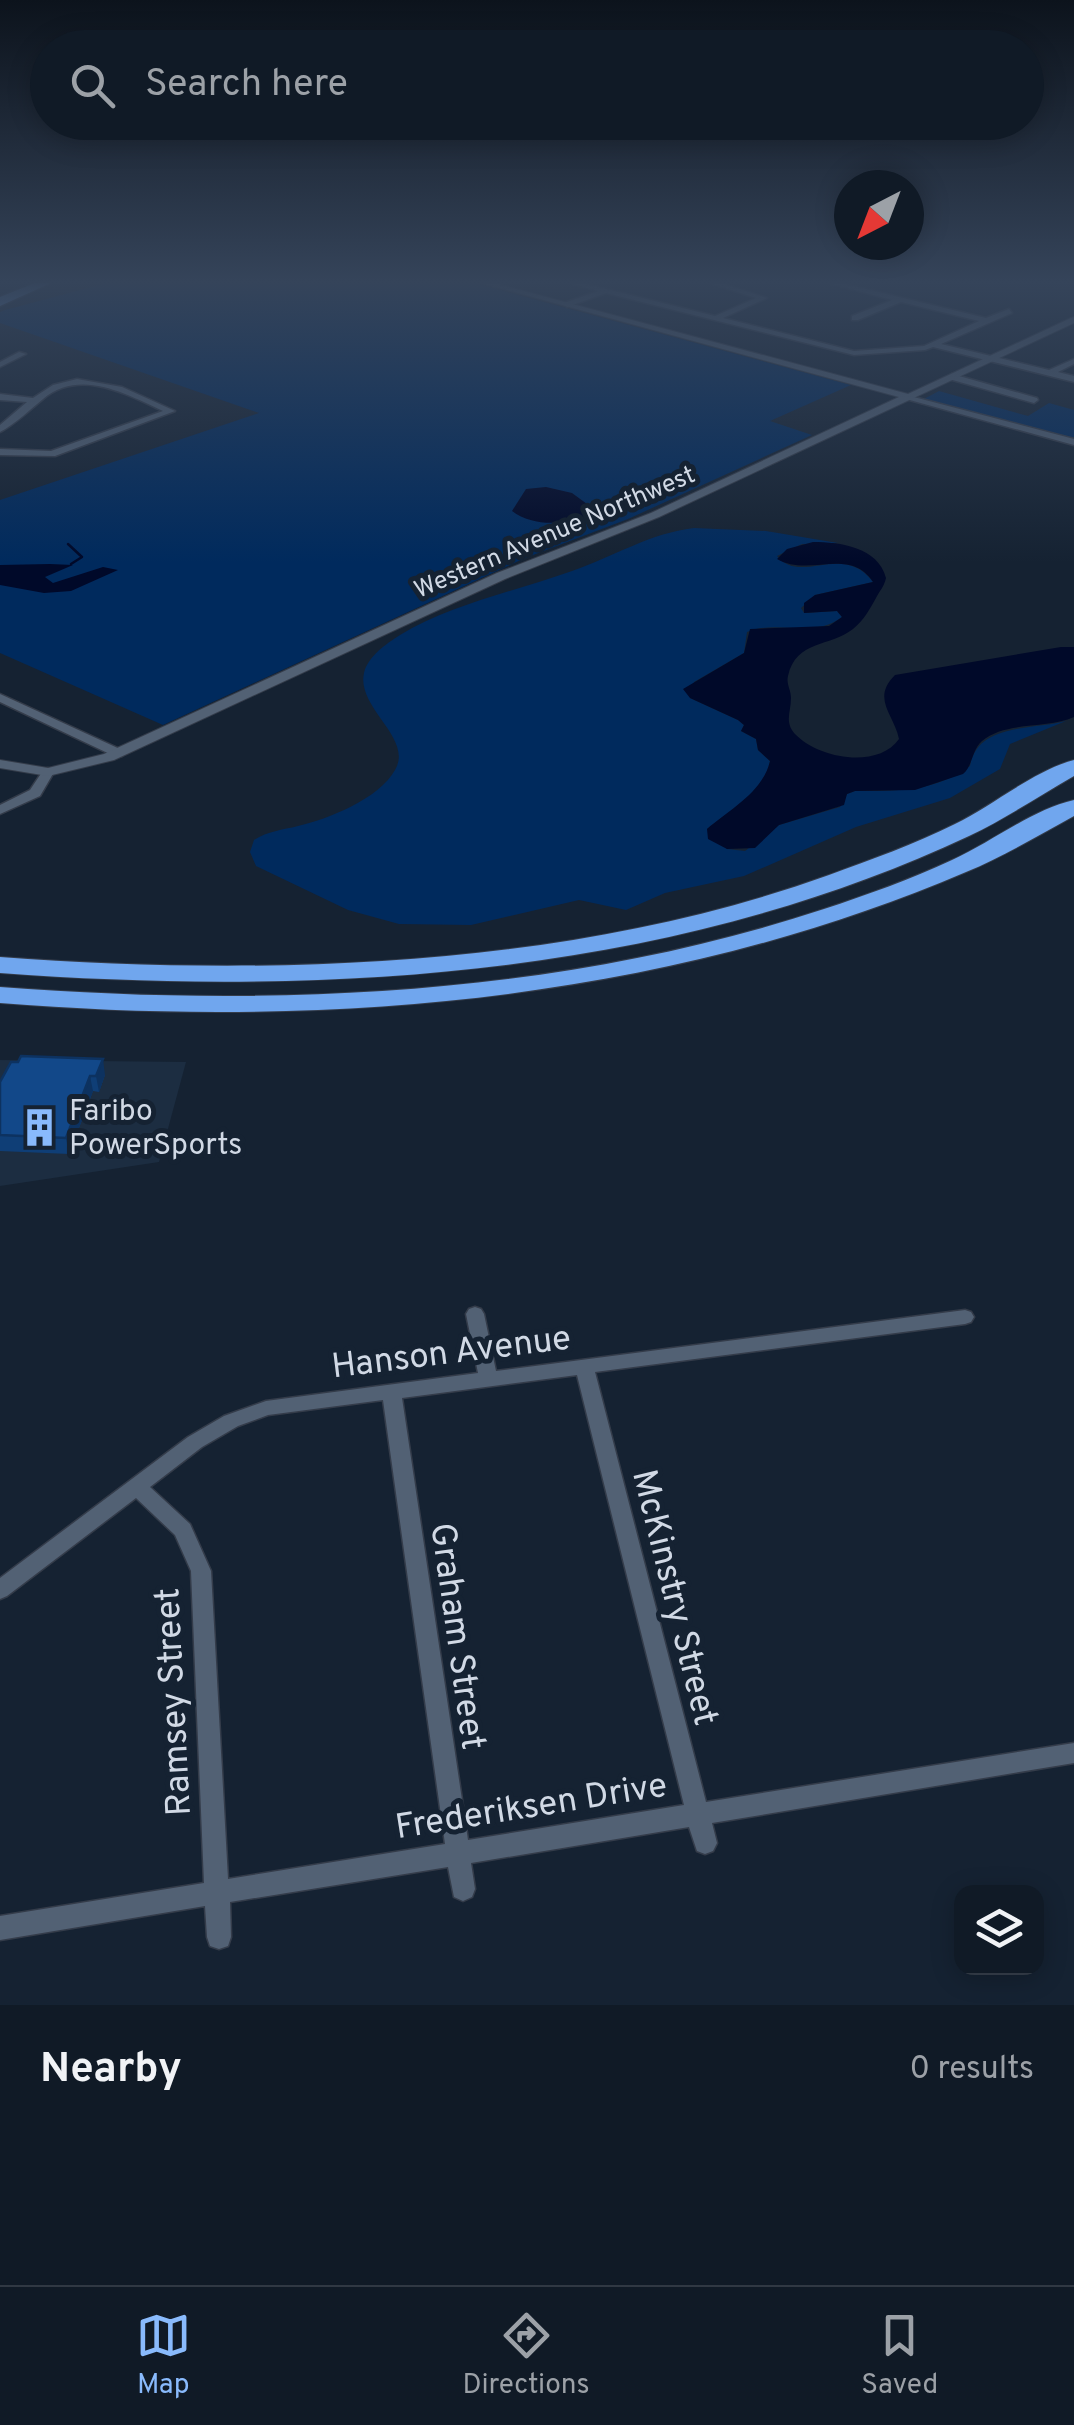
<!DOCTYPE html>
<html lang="en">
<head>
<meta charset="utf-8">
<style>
  body { margin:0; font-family:Overpass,sans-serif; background:#19232e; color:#f1f3f6 }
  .controls { position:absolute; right:30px; bottom:30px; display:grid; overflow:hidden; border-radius:20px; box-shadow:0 5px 25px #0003 }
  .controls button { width:90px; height:90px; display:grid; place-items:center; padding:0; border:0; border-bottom:2px solid #303843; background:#101a26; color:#f1f3f6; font:50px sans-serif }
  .compass { position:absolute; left:834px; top:170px; width:90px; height:90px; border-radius:50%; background:#101a26; box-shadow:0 5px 25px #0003; rotate:222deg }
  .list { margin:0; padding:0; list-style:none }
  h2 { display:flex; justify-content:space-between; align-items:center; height:130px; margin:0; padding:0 40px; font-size:42px }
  h2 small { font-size:32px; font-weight:400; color:#9ca1a7 }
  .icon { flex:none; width:55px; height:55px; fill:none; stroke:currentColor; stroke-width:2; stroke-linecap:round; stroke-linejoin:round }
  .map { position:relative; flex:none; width:1074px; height:2005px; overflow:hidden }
  .search { position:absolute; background:#101a26; box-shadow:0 5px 25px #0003; left:30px; right:30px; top:30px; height:110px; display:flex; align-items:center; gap:25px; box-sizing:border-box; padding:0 35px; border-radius:55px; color:#9ca1a7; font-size:38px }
  .sheet { height:280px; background:#101a26 }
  nav { display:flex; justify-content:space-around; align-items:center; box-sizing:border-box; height:140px; border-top:2px solid #303843; background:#101a26; font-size:28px; color:#9ca1a7 }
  nav a { display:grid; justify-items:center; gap:5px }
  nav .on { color:#89bafc }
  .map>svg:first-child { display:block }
  .built { fill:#1c2d41 }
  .green { fill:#002a5d }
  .water { fill:#000929 }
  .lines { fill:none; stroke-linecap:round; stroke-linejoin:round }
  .stream { stroke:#000929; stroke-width:2.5 }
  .minor-casing { stroke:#343c4a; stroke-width:3 }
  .tertiary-casing { stroke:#343c4a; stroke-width:2 }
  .trunk-casing { stroke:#343c4a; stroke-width:3 }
  .motorway-casing { stroke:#343c4a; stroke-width:2 }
  .minor { fill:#526174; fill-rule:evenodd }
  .tertiary { fill:#526174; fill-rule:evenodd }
  .trunk { fill:#6a98d6; fill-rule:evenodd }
  .motorway { fill:#70a6ee; fill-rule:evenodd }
  .wall { fill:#0f3e76 }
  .shaded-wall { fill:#0d3260 }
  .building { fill:#124889; stroke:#0d3260; stroke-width:2.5 }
  .labels { text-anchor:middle; stroke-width:10; stroke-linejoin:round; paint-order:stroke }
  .far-street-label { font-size:25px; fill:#d1d9e5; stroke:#152232 }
  .poi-label { font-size:30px; fill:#d1d9e5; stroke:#152232; text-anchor:start }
  .near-street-label { font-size:35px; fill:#d1d9e5; stroke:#152232 }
</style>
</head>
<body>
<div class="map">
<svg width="1074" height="2005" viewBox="0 0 1074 2005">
  <rect width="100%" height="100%" fill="#152232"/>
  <!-- built -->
  <polygon class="built" points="0,1060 186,1062 159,1162 0,1186"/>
  <!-- green -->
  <g class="green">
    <polygon points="107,283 474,283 851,385 770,421 812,435 628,519 525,558 163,725 0,653 0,500 259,413 0,323 0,312 5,310"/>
    <polygon points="939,391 1028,416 1049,403 1074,410 1074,437 1069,439 922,400"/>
    <path d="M694,528l72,3 72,12 -36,1 -25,12c24,30 66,-15 96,26l-58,13 -14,13 3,5 33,-2 5,6c-27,22 -67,2 -95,15l-3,21 -50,29 -4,16 48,22 6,5 -3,6 15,8 2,11 12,11c-6,31 -41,50 -63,68l20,20 18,2 34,-26 61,-18 7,-13 8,-3c41,0 80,1 115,-25 7,-43 63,-36 96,-45l-56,23 -10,25 -50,29 -94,29 -112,49 -79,17 -39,17 -47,-10 -108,25 -72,-1 -51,-14 -92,-44 -6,-14 4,-12c14,-9 28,-10 44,-14 30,-7 81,-27 97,-56 19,-32 -39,-62 -31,-97 4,-17 22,-29 36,-38 51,-31 116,-44 172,-64 41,-14 78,-38 122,-43z"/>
  </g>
  <!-- water -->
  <g class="water">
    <path d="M546,487l26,6 26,19c-26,12 -62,17 -86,-1l14,-22z"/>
    <path d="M813,542c27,0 65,5 73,36 -2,9 -6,12 -10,20 -7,12 -12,22 -23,31 -23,18 -57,11 -65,47 -2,8 3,14 3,22 0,14 -7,24 4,36 24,25 83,35 104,5 -5,-25 -28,-40 -4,-64l166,-28h13v70c-27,12 -69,4 -92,24 -11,10 -9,25 -19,33l-48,16 -60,1 -8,3 -3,11 -65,20 -24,23 -28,1 -19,-10 -1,-10c22,-19 56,-37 63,-68l-12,-11 -2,-11 -15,-8 3,-6 -6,-5 -48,-22 -7,-9 61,-36 6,-24 79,-3 13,-9 -5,-6 -33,2v-10l11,-8 58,-13c-24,-36 -64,-4 -96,-23l10,-10z"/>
    <polygon points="50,564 73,565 45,577 53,583 103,567 118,570 71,591 44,593 0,585 0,565"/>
  </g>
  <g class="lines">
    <!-- stream -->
    <polyline class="stream" points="68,544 82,557 71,564"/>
    <defs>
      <g id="minor">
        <polygon points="570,283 582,283 715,316 756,298 710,283 721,283 767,298 723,318 854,351 924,346 979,321 901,302 858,320 852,320 852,316 892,300 829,283 841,283 986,318 1009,309 1012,313 941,344 1049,370 1074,359 1074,364 1058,372 1074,376 1074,382 933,347 925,350 854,355 606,293 567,307 564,303 598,291"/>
        <polygon points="19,352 26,354 0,367 0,362"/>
        <polygon points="952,374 1037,398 1038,400 1034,403 949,379 948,377"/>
        <path d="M77,379l45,8 53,24 -120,45 -55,-1v-6l51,2 112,-40c-37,-17 -83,-43 -120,-12 -11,9 -28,25 -43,33v-7l27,-23 -27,-2v-6l33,4 20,-13z"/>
        <polygon points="906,395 1074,439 1074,445 906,399"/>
        <polygon points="0,694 122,750 124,753 122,756 114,756 0,702"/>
        <polygon points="48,768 54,772 40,796 0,814 0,805 30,790 44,769"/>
        <path d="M475,1307l6,2 3,5 12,57 469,-61 6,2 3,5 -3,5 -6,2 -370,48 111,430 368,-59v20l-362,60 5,20 -4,8 -8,3 -8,-3 -8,-24 -218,36 4,26 -3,8 -9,4 -9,-4 -6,-30 -218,35 1,35 -3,9 -9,3 -9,-3 -3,-9 -2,-31 -205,34v-24l204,-33 -13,-312 -16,-36 -39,-37 -129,98 -7,3v-21l188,-141 36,-21 42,-15 212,-28 -12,-59 3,-5zM577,1375l107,430 -216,35 -66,-442zM383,1400l62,444 -217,35 -17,-308 -21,-47 -40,-37 52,-40 36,-21 30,-11z"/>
      </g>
      <polygon id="tertiary" points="481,283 494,283 908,394 1071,318 1074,317 1074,323 659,517 505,579 114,760 48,776 0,768 0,760 48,768 104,754 497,573 651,513 899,397"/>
      <polygon id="trunk" points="35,283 51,283 0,306 0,297"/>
      <g id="motorway">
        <path d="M1074,760v16c-35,20 -69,43 -105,60 -300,141 -644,161 -969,137v-16c270,20 571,11 829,-82 41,-15 86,-31 126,-51 37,-18 80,-54 119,-64z"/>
        <path d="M1074,800v16c-35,19 -71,41 -108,56 -304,130 -640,157 -966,131v-16c275,21 560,9 824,-78 43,-14 87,-30 128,-49 40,-18 79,-50 122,-60z"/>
      </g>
    </defs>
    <!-- minor casing -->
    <use href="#minor" class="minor-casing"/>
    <!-- tertiary casing -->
    <use href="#tertiary" class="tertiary-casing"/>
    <!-- trunk casing -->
    <use href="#trunk" class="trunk-casing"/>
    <!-- motorway casing -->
    <use href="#motorway" class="motorway-casing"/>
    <!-- minor -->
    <use href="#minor" class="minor"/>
    <!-- tertiary -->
    <use href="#tertiary" class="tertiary"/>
    <!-- trunk -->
    <use href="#trunk" class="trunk"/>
    <!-- motorway -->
    <use href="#motorway" class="motorway"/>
  </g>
  <!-- wall -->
  <polygon class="wall" points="105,1075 99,1092 93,1091 69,1154 0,1151 0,1082"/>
  <!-- shaded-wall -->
  <g class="shaded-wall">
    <polygon points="103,1059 105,1075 99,1092 96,1076"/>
    <polygon points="90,1076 93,1091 69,1154 66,1138"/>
  </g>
  <!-- building -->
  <polygon class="building" points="21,1056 103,1059 96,1076 90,1076 66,1138 0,1135 0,1082 11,1062 18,1062"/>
  <!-- sky -->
  <linearGradient id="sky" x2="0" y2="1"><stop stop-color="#0c131c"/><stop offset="0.5" stop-color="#35445a"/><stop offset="1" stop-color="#35445a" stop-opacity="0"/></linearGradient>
  <rect width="1074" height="563" fill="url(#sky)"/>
  <!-- icons -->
  <defs>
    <symbol id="building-bare" viewBox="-9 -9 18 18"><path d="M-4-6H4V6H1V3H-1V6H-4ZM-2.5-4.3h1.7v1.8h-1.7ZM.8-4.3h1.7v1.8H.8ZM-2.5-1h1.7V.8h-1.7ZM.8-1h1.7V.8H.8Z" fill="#89bafc" stroke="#152232" stroke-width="2.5" paint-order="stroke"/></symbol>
  </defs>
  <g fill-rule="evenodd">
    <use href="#building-bare" x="12" y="1100" width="55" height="55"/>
  </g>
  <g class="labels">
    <!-- far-street labels -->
    <g class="far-street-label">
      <text transform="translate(554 531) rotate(-23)" y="9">Western Avenue Northwest</text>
    </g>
    <!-- poi labels -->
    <g class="poi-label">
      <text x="69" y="1120">Faribo<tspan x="69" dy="34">PowerSports</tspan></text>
    </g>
    <!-- near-street labels -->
    <g class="near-street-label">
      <text transform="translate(451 1351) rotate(-7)" y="12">Hanson Avenue</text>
      <text transform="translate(676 1597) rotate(76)" y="12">McKinstry Street</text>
      <text transform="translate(459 1636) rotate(82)" y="12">Graham Street</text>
      <text transform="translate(172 1702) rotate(-93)" y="12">Ramsey Street</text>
      <text transform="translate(531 1805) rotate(-9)" y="12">Frederiksen Drive</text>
    </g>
  </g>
</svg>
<div class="controls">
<button><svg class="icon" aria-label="layers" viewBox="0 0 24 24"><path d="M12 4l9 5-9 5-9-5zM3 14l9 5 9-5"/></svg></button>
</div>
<svg class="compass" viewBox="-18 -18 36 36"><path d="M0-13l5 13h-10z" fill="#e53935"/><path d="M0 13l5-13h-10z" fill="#9ca1a7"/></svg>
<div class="search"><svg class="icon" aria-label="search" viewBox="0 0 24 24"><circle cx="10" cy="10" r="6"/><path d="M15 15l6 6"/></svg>Search here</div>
</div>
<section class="sheet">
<h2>Nearby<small>0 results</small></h2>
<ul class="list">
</ul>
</section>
<nav>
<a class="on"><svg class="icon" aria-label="map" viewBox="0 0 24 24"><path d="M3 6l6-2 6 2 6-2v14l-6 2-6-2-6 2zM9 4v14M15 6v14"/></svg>Map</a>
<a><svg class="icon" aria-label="directions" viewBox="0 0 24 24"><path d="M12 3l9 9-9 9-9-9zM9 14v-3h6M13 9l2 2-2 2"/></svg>Directions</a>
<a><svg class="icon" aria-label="saved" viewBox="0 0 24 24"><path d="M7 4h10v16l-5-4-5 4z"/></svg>Saved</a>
</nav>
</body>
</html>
